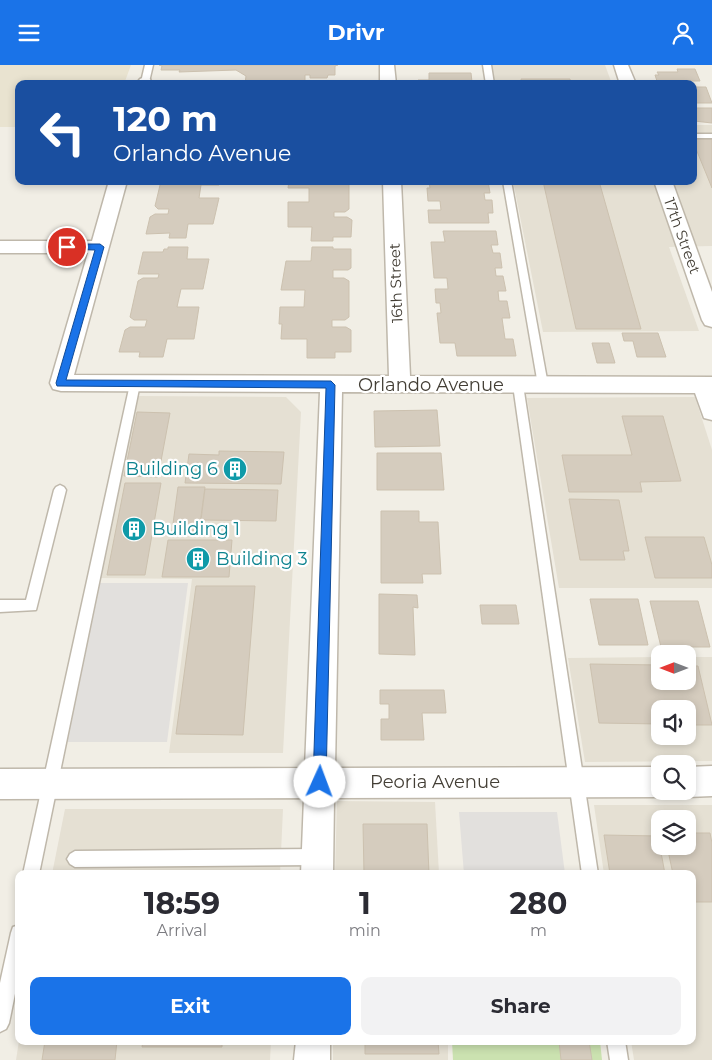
<!DOCTYPE html>
<style>
:root{--surface:#fff;--page:#f2f2f3;--text:#2b2b33;--muted:#7c7c81;--accent:#1a73e8}
body{margin:0;font-family:Montserrat,sans-serif;background:var(--page);color:var(--text);height:100vh;display:flex;flex-direction:column;font-size:19px;white-space:nowrap}
*{box-sizing:border-box;margin:0}
p{font-size:16px;color:var(--muted)}
.icon{flex:none;width:28px;height:28px;fill:none;stroke:currentColor;stroke-width:2;stroke-linecap:round;stroke-linejoin:round}
.map{position:relative;flex:1;overflow:hidden}
.drawer{position:absolute;left:15px;top:805px;width:681px;height:175px;display:flex;flex-direction:column;background:var(--surface);border-radius:10px;box-shadow:0 2px 8px #0003}
.drawer>*{flex:none}
.guide{position:absolute;left:15px;top:15px;width:682px;height:105px;border-radius:10px;box-shadow:0 2px 8px #0003;background:#1a4fa0;color:#fff;overflow:hidden}
.needle{width:32px;rotate:270deg}
.tools{position:absolute;left:651px;top:580px;display:grid;gap:10px}
.tools a{display:grid;place-items:center;width:45px;height:45px;border-radius:10px;background:var(--surface);box-shadow:0 2px 8px #0003;font-size:25px}
.pin{position:absolute;display:grid;place-items:center;width:42px;height:42px;color:#fff;margin:-21px;border:2px solid #fff;border-radius:50%;box-shadow:0 1px 5px #0007}
.me{position:absolute;width:55px;margin:-28px;rotate:2deg;stroke-linejoin:round;filter:drop-shadow(0 0 4px #0008)}
.turn{display:flex;align-items:center;gap:18px;height:105px;padding:0 15px;font-size:22px}
.turn .icon{width:65px;height:65px;stroke-width:2.5}
.turn b{display:block;font-size:35px;line-height:42px}
.eta{display:flex;justify-content:space-evenly;align-items:center;height:85px;text-align:center}
.eta b{font-size:30px;font-weight:700;line-height:35px}
.action{display:flex;gap:10px;margin-top:auto;padding:10px 15px}
.action a{flex:1;height:58px;border-radius:10px;background:var(--accent);color:#fff;font-size:20px;font-weight:700;line-height:58px;text-align:center}
.action a+a{background:var(--page);color:var(--text)}
header{display:flex;justify-content:space-between;align-items:center;height:65px;padding:0 15px;background:var(--accent);color:#fff;font-size:22px;font-weight:700}
.map>svg:first-child{display:block}
.residential{fill:#e5e0d3;fill-rule:evenodd}
.education{fill:#e9e3d0}
.green{fill:#cbe2b0}
.parking{fill:#e2e0dd}
.building{fill:#d5ccbe;stroke:#ccc1af}
.lines{fill:none;stroke-linecap:round;stroke-linejoin:round}
.service-casing{stroke:#bfb8ab;stroke-width:3}
.minor-casing{stroke:#bfb8ab;stroke-width:3}
.service{fill:#fff;fill-rule:evenodd}
.minor{fill:#fff;fill-rule:evenodd}
.route{fill:#1a73e8;stroke:#114b97}
.labels{text-anchor:middle;stroke-width:4.5;stroke-linejoin:round;paint-order:stroke}
.far-street-label{font-size:15px;fill:#433e35;stroke:#fff}
.street-label{font-size:18px;fill:#433e35;stroke:#fff}
.culture-label{font-size:18px;fill:#0d838f;stroke:#fff;text-anchor:start}
</style>
<header><svg class="icon" aria-label="menu" viewBox="0 0 24 24"><path d="M4 6h16M4 12h16M4 18h16"/></svg>Drivr<svg class="icon" aria-label="person" viewBox="0 0 24 24"><circle cx="12" cy="8" r="4"/><path d="M4 21q1-7 8-7t8 7"/></svg></header>
<div class="map">
<svg width="712" height="995" viewBox="0 0 712 995">
<rect width="100%" height="100%" fill="#f1eee5"/>
<g class="residential">
<path d="M489 0H605L612 19H493Z"/>
<path d="M694 60H712V181L669 182 699 266 543 267 513 116H694Z"/>
<path d="M138 331 286 332 301 347 283 688H169L192 514 100 513Z"/>
<path d="M695 332 712 385V523H559L527 333Z"/>
<path d="M660 592V616H688V592H712V696L585 697 568 593ZM660 644H688V671H660Z"/>
<path d="M337 736 435 737 439 809H335Z"/>
<path d="M594 740H712V995H634L631 976H692V809H604ZM660 754H688V781H660Z"/>
<path d="M65 744H283L280 809H52Z"/>
<path d="M19 976H271L270 995H16Z"/>
<rect x="333" y="976" width="115" height="19"/>
</g>
<path class="education" d="M0 0H131L124 19H19V62H0Z"/>
<path class="green" d="M452 976H600L602 995H453Z"/>
<g class="parking">
<path d="M100 518H188L167 677H67Z"/>
<path d="M459 747H557L565 809H464Z"/>
</g>
<g class="building">
<path d="M159 0H338L335 1V10H328L327 13H310V10H305V18L302 19H245L246 11 236 5 179 7 180 5H161L162 1Z"/>
<path d="M677 4H695L700 16H657L655 10H659L657 7H678Z"/>
<path d="M429 8H471L472 17H467V19H418V15H429Z"/>
<path d="M521 14H570L571 19H522Z"/>
<path d="M694 22H706L712 38H694Z"/>
<path d="M694 43H712V58L694 56Z"/>
<path d="M694 74H712V123L694 79Z"/>
<path d="M161 116H220L219 120H201L199 133H219L213 159H188L186 173H169L170 168 146 169 150 152 155 149H168L169 144H158L155 141Z"/>
<path d="M289 116H349V144L345 147H334V152H347L352 155 351 172H333V176H311L312 162H288V137H309V123H288Z"/>
<path d="M426 116H488L490 128H484L485 135H492L493 148H488L489 158H429L428 145H441L440 136H428L427 123H430L429 117Z"/>
<path d="M543 116H599L641 264H576Z"/>
<path d="M443 166H496L498 180H491L493 188H500L502 203H495L496 211H503L506 226H498L499 236H507L510 253H502L505 274H513L516 291H457L455 278H440L437 248H441L440 238H436L435 224H448L447 213H434L431 177H445Z"/>
<path d="M168 182H188L187 194H209L203 224H181L177 242H199L194 274H167L163 292H139L140 287H119L125 265 130 262H145L147 255H134L130 252 138 216 143 213H158L159 209H138L143 187H163L164 184H168Z"/>
<path d="M312 182H333V184H351V203L348 205H333V213H344L349 216V252L345 255H332V262H346L351 265V287H335V293H307V274H281L282 259H279L280 242H304L305 225H281L286 196H311Z"/>
<path d="M622 268H658L666 292H637L633 276H624Z"/>
<path d="M592 278H609L615 298H597Z"/>
<path d="M437 345 440 381 375 382 374 346Z"/>
<path d="M137 347 170 348 158 412 124 411Z"/>
<path d="M622 351H663L681 416 640 417 642 427H569L562 390H632Z"/>
<path d="M219 386 284 387 281 419 185 418 189 389 219 390Z"/>
<path d="M377 388H441L444 425H377Z"/>
<path d="M125 418H161L145 510H107Z"/>
<path d="M178 422H205L199 466H172Z"/>
<path d="M205 424 278 425 276 456 201 455Z"/>
<path d="M569 434 619 435 629 486H623L625 495H580Z"/>
<path d="M381 446H419V457H438L441 509H422L423 518H381Z"/>
<path d="M645 472H704L712 500V513H655Z"/>
<path d="M168 475H232L229 512H162Z"/>
<path d="M196 521H255L243 670 176 669Z"/>
<path d="M379 529 417 530 418 543 413 542 415 590 379 589Z"/>
<path d="M590 534H638L648 580H599Z"/>
<path d="M650 536H698L710 582H661Z"/>
<path d="M480 540H516L519 559H482Z"/>
<path d="M590 599 660 600V616H688V601H698L712 660H688V644H660V659L599 658Z"/>
<path d="M380 625H444L446 648H422L424 675H381V654H389V639H380Z"/>
<path d="M363 759H427L429 809H364Z"/>
<path d="M688 768H710L712 778V837H692V809H673L667 781H688Z"/>
<path d="M604 770 658 771 665 809H610Z"/>
<path d="M45 976H117L115 995H42Z"/>
<path d="M143 976H222V982H142Z"/>
<path d="M365 976H438L439 989H365Z"/>
<path d="M559 976H589L592 995H561Z"/>
</g>
<g class="lines">
<g class="service-casing">
<g id="service">
<path d="M145 0H153L149 17 143 19 141 17Z"/>
<path d="M483 0H491L494 19H486Z"/>
<rect x="694" y="69" width="18" height="4"/>
<path d="M503 116H511L548 320 543 324 538 320Z"/>
<path d="M135 315 140 319 39 809H23L130 319Z"/>
<path d="M518 316 523 320 598 809H582L513 320Z"/>
<path d="M60 420 64 422 66 425 36 545 0 547V535H26L54 425 56 422Z"/>
<path d="M318 784 323 787 326 792 323 797 318 800 75 802 70 799 67 794 70 789 75 786Z"/>
<path d="M19 860V909L9 958 6 964 0 967V918L11 868 13 862Z"/>
<path d="M607 976H625L628 995H610Z"/>
</g>
</g>
<g class="minor-casing">
<g id="minor">
<path d="M380 0H394L396 19H380Z"/>
<path d="M614 0H628L636 19H620Z"/>
<path d="M145 12 150 14 152 19H136L140 14Z"/>
<path d="M109 116H127L74 310 389 311 383 116H401L410 311 712 312V355L704 353 695 328 342 327 335 703 660 702V726L670 727 660 732 334 733 333 809H301L304 733 0 734V704L305 703 320 327 61 326 53 324 50 318 88 188H0V176H92Z"/>
<path d="M654 116H672L712 227V262L705 260 702 255Z"/>
<path d="M712 701V731L688 732 678 727 688 726V702Z"/>
<path d="M296 976H330V995H294Z"/>
</g>
</g>
<use href="#service" class="service"/>
<use href="#minor" class="minor"/>
</g>
<path class="route" d="M67 179H100L104 182 66 315 331 316 335 320 326 717 324 721 320 723 315 721 313 717 326 323 57 321 56 318 95 185 64 184V180Z"/>
<defs>
<g id="building-disc" transform="scale(1.25)"><circle r="9.5" fill="#0f9aa8" stroke="#fff"/><path d="M-4-6H4V6H1V3H-1V6H-4ZM-2.5-4.3h1.7v1.8h-1.7ZM.8-4.3h1.7v1.8H.8ZM-2.5-1h1.7V.8h-1.7ZM.8-1h1.7V.8H.8Z" fill="#fff"/></g>
</defs>
<g fill-rule="evenodd">
<use href="#building-disc" x="235" y="404"/>
<use href="#building-disc" x="134" y="464"/>
<use href="#building-disc" x="198" y="494"/>
</g>
<g class="labels">
<g class="far-street-label">
<text transform="translate(682 171) rotate(70)" y="5">17th Street</text>
<text transform="translate(396 218) rotate(-92)" y="5">16th Street</text>
</g>
<g class="street-label">
<text x="431" y="326">Orlando Avenue</text>
<text x="435" y="723">Peoria Avenue</text>
</g>
<g class="culture-label">
<text x="218" y="410" text-anchor="end">Building 6</text>
<text x="152" y="470">Building 1</text>
<text x="216" y="500">Building 3</text>
</g>
</g>
</svg>
<div class="tools">
<a><svg class="needle" viewBox="-14 -14 28 28"><path d="M0-13l5 13h-10z" fill="#e53935"/><path d="M0 13l5-13h-10z" fill="#7c7c81"/></svg></a>
<a><svg class="icon" aria-label="sound" viewBox="0 0 24 24"><path d="M4 9h4l5-4v14l-5-4H4zM17 9q2 3 0 6"/></svg></a>
<a><svg class="icon" aria-label="search" viewBox="0 0 24 24"><circle cx="10" cy="10" r="6"/><path d="M15 15l6 6"/></svg></a>
<a><svg class="icon" aria-label="layers" viewBox="0 0 24 24"><path d="M12 4l9 5-9 5-9-5zM3 14l9 5 9-5"/></svg></a>
</div>
<div class="pin" style="left:67px;top:182px;background:#d93025"><svg class="icon" aria-label="arrive" viewBox="0 0 24 24"><path d="M6 21V4h12l-3 4 3 4H6"/></svg></div>
<svg class="me" style="left:320px;top:717px" viewBox="-20 -20 40 40"><circle r="19" fill="#fff"/><path d="M0-13L10 11 0 6-10 11z" fill="#1a73e8"/></svg>
<div class="guide">
<div class="turn"><svg class="icon" aria-label="left" viewBox="0 0 24 24"><path d="M17 20v-9H6M10 6l-5 5 5 5"/></svg><div><b>120 m</b>Orlando Avenue</div></div>
</div>
<section class="drawer">
<div class="eta">
<div><b>18:59</b><p>Arrival</p></div>
<div><b>1</b><p>min</p></div>
<div><b>280</b><p>m</p></div>
</div>
<div class="action"><a>Exit</a><a>Share</a></div>
</section>
</div>
